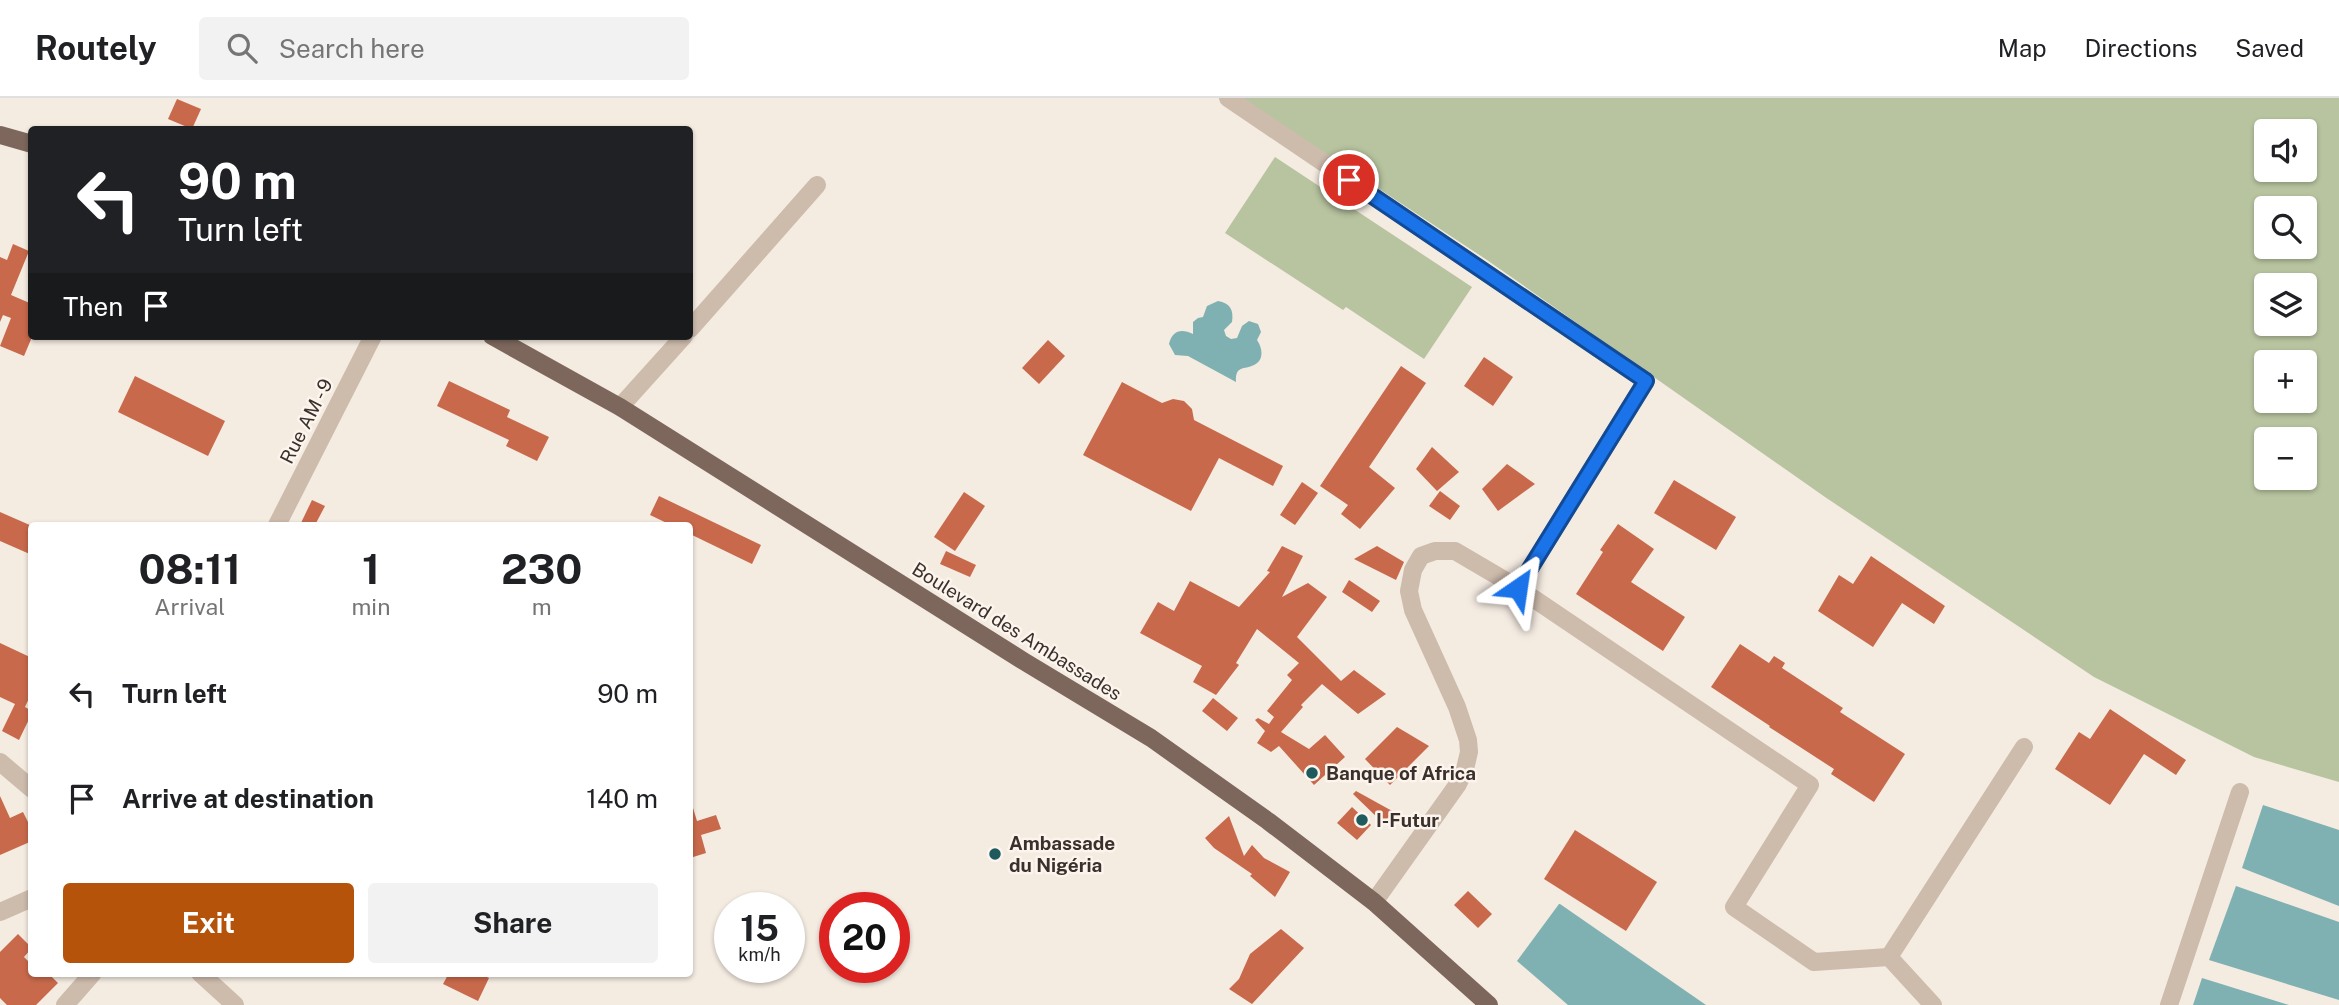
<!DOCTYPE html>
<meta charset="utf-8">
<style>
:root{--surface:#fff;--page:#f2f2f2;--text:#202124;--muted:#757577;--line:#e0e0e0;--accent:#b45309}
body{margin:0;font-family:"Public Sans",sans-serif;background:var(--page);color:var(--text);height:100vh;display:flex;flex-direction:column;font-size:26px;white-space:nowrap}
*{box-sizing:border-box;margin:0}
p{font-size:23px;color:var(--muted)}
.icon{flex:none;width:38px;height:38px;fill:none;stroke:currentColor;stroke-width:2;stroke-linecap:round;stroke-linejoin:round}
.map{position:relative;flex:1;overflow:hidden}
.drawer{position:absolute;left:28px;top:424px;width:665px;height:455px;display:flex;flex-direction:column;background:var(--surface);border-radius:7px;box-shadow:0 2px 5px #0004}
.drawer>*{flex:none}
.guide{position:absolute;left:28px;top:28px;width:665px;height:214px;border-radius:7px;box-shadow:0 2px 5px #0004;background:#202124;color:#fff;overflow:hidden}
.tools{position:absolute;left:2254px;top:21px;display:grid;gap:14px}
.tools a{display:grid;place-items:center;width:63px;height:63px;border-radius:7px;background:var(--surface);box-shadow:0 2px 5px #0004;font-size:35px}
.speed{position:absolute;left:714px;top:794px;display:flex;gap:14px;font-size:35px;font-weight:700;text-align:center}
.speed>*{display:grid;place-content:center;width:91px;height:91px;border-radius:50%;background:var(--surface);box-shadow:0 2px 5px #0004;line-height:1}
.speed small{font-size:18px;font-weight:400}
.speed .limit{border:10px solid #d22;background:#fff;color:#111}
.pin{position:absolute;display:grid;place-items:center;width:60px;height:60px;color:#fff;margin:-30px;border:4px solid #fff;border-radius:50%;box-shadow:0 2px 7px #0007}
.me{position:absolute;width:77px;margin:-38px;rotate:32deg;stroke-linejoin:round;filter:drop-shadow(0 0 5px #0008)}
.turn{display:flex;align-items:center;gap:24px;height:147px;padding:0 35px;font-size:32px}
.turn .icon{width:91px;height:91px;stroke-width:2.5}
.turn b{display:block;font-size:49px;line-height:60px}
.then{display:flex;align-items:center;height:66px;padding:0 35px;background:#0003;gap:14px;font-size:26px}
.eta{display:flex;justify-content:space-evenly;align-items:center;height:119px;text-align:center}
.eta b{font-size:42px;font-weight:700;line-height:49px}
.action{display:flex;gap:14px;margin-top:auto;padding:14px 35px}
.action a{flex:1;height:80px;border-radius:7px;background:var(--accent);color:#fff;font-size:28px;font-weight:700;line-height:80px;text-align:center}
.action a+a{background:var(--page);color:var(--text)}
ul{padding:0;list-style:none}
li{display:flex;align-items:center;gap:21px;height:105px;padding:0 35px}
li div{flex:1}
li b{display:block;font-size:26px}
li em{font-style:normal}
header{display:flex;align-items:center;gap:42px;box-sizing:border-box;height:98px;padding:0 35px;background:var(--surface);border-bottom:2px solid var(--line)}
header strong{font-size:33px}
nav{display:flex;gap:38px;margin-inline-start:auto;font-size:24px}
.search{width:490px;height:63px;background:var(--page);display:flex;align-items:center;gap:18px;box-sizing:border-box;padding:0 24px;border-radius:7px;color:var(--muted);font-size:26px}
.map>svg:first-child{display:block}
.green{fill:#b8c4a0;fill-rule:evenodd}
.water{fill:#7fb0b2}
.building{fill:#c8694b}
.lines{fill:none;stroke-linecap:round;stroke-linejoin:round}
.minor{stroke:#cdbbac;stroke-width:18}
.major{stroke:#7d675c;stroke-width:18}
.route-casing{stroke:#114b97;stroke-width:18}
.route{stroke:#1a73e8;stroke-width:12}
.poi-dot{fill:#1f5a5e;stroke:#fbf5ee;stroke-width:2.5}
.labels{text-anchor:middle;stroke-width:5;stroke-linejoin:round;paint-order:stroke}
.street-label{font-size:19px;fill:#3b302b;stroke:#fbf5ee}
.poi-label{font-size:19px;font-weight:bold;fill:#3b302b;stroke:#fbf5ee;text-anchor:start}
</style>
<header>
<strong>Routely</strong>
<div class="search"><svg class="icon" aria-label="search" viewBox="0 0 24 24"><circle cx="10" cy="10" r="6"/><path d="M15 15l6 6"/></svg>Search here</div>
<nav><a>Map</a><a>Directions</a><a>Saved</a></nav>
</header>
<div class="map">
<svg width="2339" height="907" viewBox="0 0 2339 907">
<rect width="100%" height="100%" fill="#f4ebe1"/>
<g class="green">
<path d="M1241 0H2339V684L2254 659 2094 579 1825 399 1487 162ZM2266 33H2305V72H2266ZM2266 110H2305V149H2266ZM2266 187H2305V226H2266ZM2266 264H2305V303H2266ZM2266 341H2305V380H2266Z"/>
<path d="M1275 59 1472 189 1424 261 1346 209 1343 212 1225 135Z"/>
</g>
<g class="water">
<path d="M1218 203C1230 205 1234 212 1232 224L1224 232 1226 238 1231 241 1237 240 1242 228 1249 223 1258 226 1261 234 1257 242C1262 249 1265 262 1254 267 1244 272 1235 267 1236 284L1188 258 1175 257 1169 246C1172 233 1181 230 1193 236V224L1198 220 1203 219 1207 208Z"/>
<path d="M2263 707 2339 732V808L2242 770Z"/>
<path d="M2236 788 2339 824V902L2209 862Z"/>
<path d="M1559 806H1560L1706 907H1568L1517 863Z"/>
<path d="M2202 880 2289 907H2193Z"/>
</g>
<g class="building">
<path d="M177 1 201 11 192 31 168 21Z"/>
<path d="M13 146 29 153 11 197 32 206V239L24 258 0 248 11 220 3 217 0 224V159L7 162Z"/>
<path d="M1048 242 1065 258 1039 286 1022 270Z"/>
<path d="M1484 259 1513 279 1493 308 1464 288Z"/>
<path d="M1401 268 1426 285 1369 369 1395 390 1360 431 1341 416 1348 407 1320 388Z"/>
<path d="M135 278 225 323 208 358 118 314Z"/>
<path d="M449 283 510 312 507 319 549 339 537 363 506 348 509 342 437 308Z"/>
<path d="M1122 284 1162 305 1173 301 1184 303 1192 311 1194 322 1283 368 1273 388 1219 360 1191 413 1083 357Z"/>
<path d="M1432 349 1459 374 1437 393 1416 371Z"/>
<path d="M1507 366 1535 386 1498 413 1482 391Z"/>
<path d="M1674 382 1736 419 1716 452 1654 415Z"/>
<path d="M1302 384 1318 395 1295 427 1280 417Z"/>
<path d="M1440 393 1460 408 1450 422 1429 408Z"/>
<path d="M964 394 985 408 955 453 934 439Z"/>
<path d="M659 398 761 447 752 466 690 436V427H671L650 417Z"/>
<path d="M312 402 325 408 315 427H300Z"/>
<path d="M0 414 32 428V457L0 443Z"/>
<path d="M1618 426 1654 451 1631 484 1685 519 1663 553 1576 496 1603 454 1600 452Z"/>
<path d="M1282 448 1303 458 1282 499 1308 485 1327 499 1297 539 1341 583 1354 572 1386 596 1358 616 1322 586 1301 607 1303 609 1281 634 1309 651 1325 637 1345 659 1314 687 1279 648 1271 654 1257 645 1265 633 1255 622 1258 620 1269 626 1274 619 1267 613 1292 582 1287 577 1299 565 1257 531 1236 565 1239 567 1216 597 1193 584 1202 568 1140 535 1158 504 1174 513 1190 483 1239 509 1270 474 1267 473Z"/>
<path d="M1377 448 1404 464 1396 482 1354 461Z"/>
<path d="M946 453 976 467 970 479 940 466Z"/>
<path d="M1871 458 1945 508 1934 526 1902 505 1873 549 1818 513 1839 477 1853 486Z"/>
<path d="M1349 482 1380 503 1372 514 1342 494Z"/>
<path d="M0 545 32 560V594L25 609 32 613V615L19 642 2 633 15 606 0 599Z"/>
<path d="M1740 546 1769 565 1774 558 1785 565 1782 570 1843 610 1840 614 1905 656 1874 704 1831 676 1834 671 1769 629 1770 628 1711 589Z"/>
<path d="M1213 600 1238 620 1227 633 1202 613Z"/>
<path d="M2110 611 2186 662 2176 677 2144 656 2110 707 2055 671 2079 634 2090 641Z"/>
<path d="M1397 629 1429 648 1390 687 1365 661Z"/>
<path d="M1356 693 1394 714 1383 725 1353 696Z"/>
<path d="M0 698 10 720 23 714 32 732V743L0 757Z"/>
<path d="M1352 709 1371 727 1357 742 1337 725Z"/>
<path d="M693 710 697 723 716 717 721 731 701 737 706 755 690 760V711Z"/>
<path d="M1229 718 1244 758 1252 747 1264 760 1290 774 1275 799 1250 778 1252 776 1214 750 1205 740Z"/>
<path d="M1575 732 1657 784 1626 833 1544 781Z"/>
<path d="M1468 793 1492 816 1478 830 1454 807Z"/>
<path d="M1281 831 1304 850 1252 906 1229 891 1239 881 1250 856Z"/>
<path d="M18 836 32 850 24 859 32 867V875H48L58 885 36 907H7L0 900V854Z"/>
<path d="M449 875H478L489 880 478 903 443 886Z"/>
</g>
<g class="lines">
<g class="minor">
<path d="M1228 0 1646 283 1518 490"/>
<path d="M690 231 817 87"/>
<path d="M620 309 684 238"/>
<path d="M277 427 373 238"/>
<path d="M0 664 32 691"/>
<path d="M1374 804 1458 686 1465 671 1469 654 1468 642 1457 609 1413 512 1409 493 1413 472 1421 458 1435 453H1455L1518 490 1810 687 1734 809 1814 864 1889 859"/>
<path d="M0 814 32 800"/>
<path d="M1889 859 2024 649"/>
<path d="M1889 859 1933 907"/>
<path d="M200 875 235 907"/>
<path d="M65 907 93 875"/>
<path d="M2169 907 2240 694"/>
</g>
<g class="major">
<path d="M0 37 32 46"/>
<path d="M492 238 620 309 1025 564 1151 640 1268 723 1374 804 1489 907"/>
</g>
</g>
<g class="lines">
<g class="route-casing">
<path id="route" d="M1349 82 1646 283 1518 490"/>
</g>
<use href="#route" class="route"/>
</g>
<g class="poi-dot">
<circle cx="1312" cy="675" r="7"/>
<circle cx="1362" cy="722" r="7"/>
<circle cx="995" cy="756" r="7"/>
</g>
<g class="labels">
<g class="street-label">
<text transform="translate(306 323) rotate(-63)" y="7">Rue AM - 9</text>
<text transform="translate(1017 533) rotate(32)" y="7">Boulevard des Ambassades</text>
</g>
<g class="poi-label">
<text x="1326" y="682">Banque of Africa</text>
<text x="1376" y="729">I-Futur</text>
<text x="1009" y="752">Ambassade<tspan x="1009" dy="22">du Nigéria</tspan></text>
</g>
</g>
</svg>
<div class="tools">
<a><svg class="icon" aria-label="sound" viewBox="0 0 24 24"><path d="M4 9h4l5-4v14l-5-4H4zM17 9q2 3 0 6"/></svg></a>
<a><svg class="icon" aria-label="search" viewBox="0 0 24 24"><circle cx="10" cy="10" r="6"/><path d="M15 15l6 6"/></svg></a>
<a><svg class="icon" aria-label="layers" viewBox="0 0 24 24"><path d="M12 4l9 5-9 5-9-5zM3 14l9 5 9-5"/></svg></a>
<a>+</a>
<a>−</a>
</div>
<div class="speed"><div>15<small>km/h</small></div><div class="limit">20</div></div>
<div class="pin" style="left:1349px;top:82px;background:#d93025"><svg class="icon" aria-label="arrive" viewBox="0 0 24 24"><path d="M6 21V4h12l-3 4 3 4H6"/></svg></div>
<svg class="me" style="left:1518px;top:490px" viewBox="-20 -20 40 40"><path d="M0-17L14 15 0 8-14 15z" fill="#1a73e8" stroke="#fff" stroke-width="4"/></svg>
<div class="guide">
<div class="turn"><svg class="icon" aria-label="left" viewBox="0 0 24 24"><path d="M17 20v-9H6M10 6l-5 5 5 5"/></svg><div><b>90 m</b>Turn left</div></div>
<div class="then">Then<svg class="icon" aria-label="arrive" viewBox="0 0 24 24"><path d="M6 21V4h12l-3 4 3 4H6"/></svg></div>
</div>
<section class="drawer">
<div class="eta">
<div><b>08:11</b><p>Arrival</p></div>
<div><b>1</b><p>min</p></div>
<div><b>230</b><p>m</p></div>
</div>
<ul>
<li><svg class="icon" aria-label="left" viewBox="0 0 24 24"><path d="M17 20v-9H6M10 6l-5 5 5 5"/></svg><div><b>Turn left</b></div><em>90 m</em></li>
<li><svg class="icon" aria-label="arrive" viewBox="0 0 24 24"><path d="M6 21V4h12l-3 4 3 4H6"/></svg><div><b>Arrive at destination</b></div><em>140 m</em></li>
</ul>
<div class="action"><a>Exit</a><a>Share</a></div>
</section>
</div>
